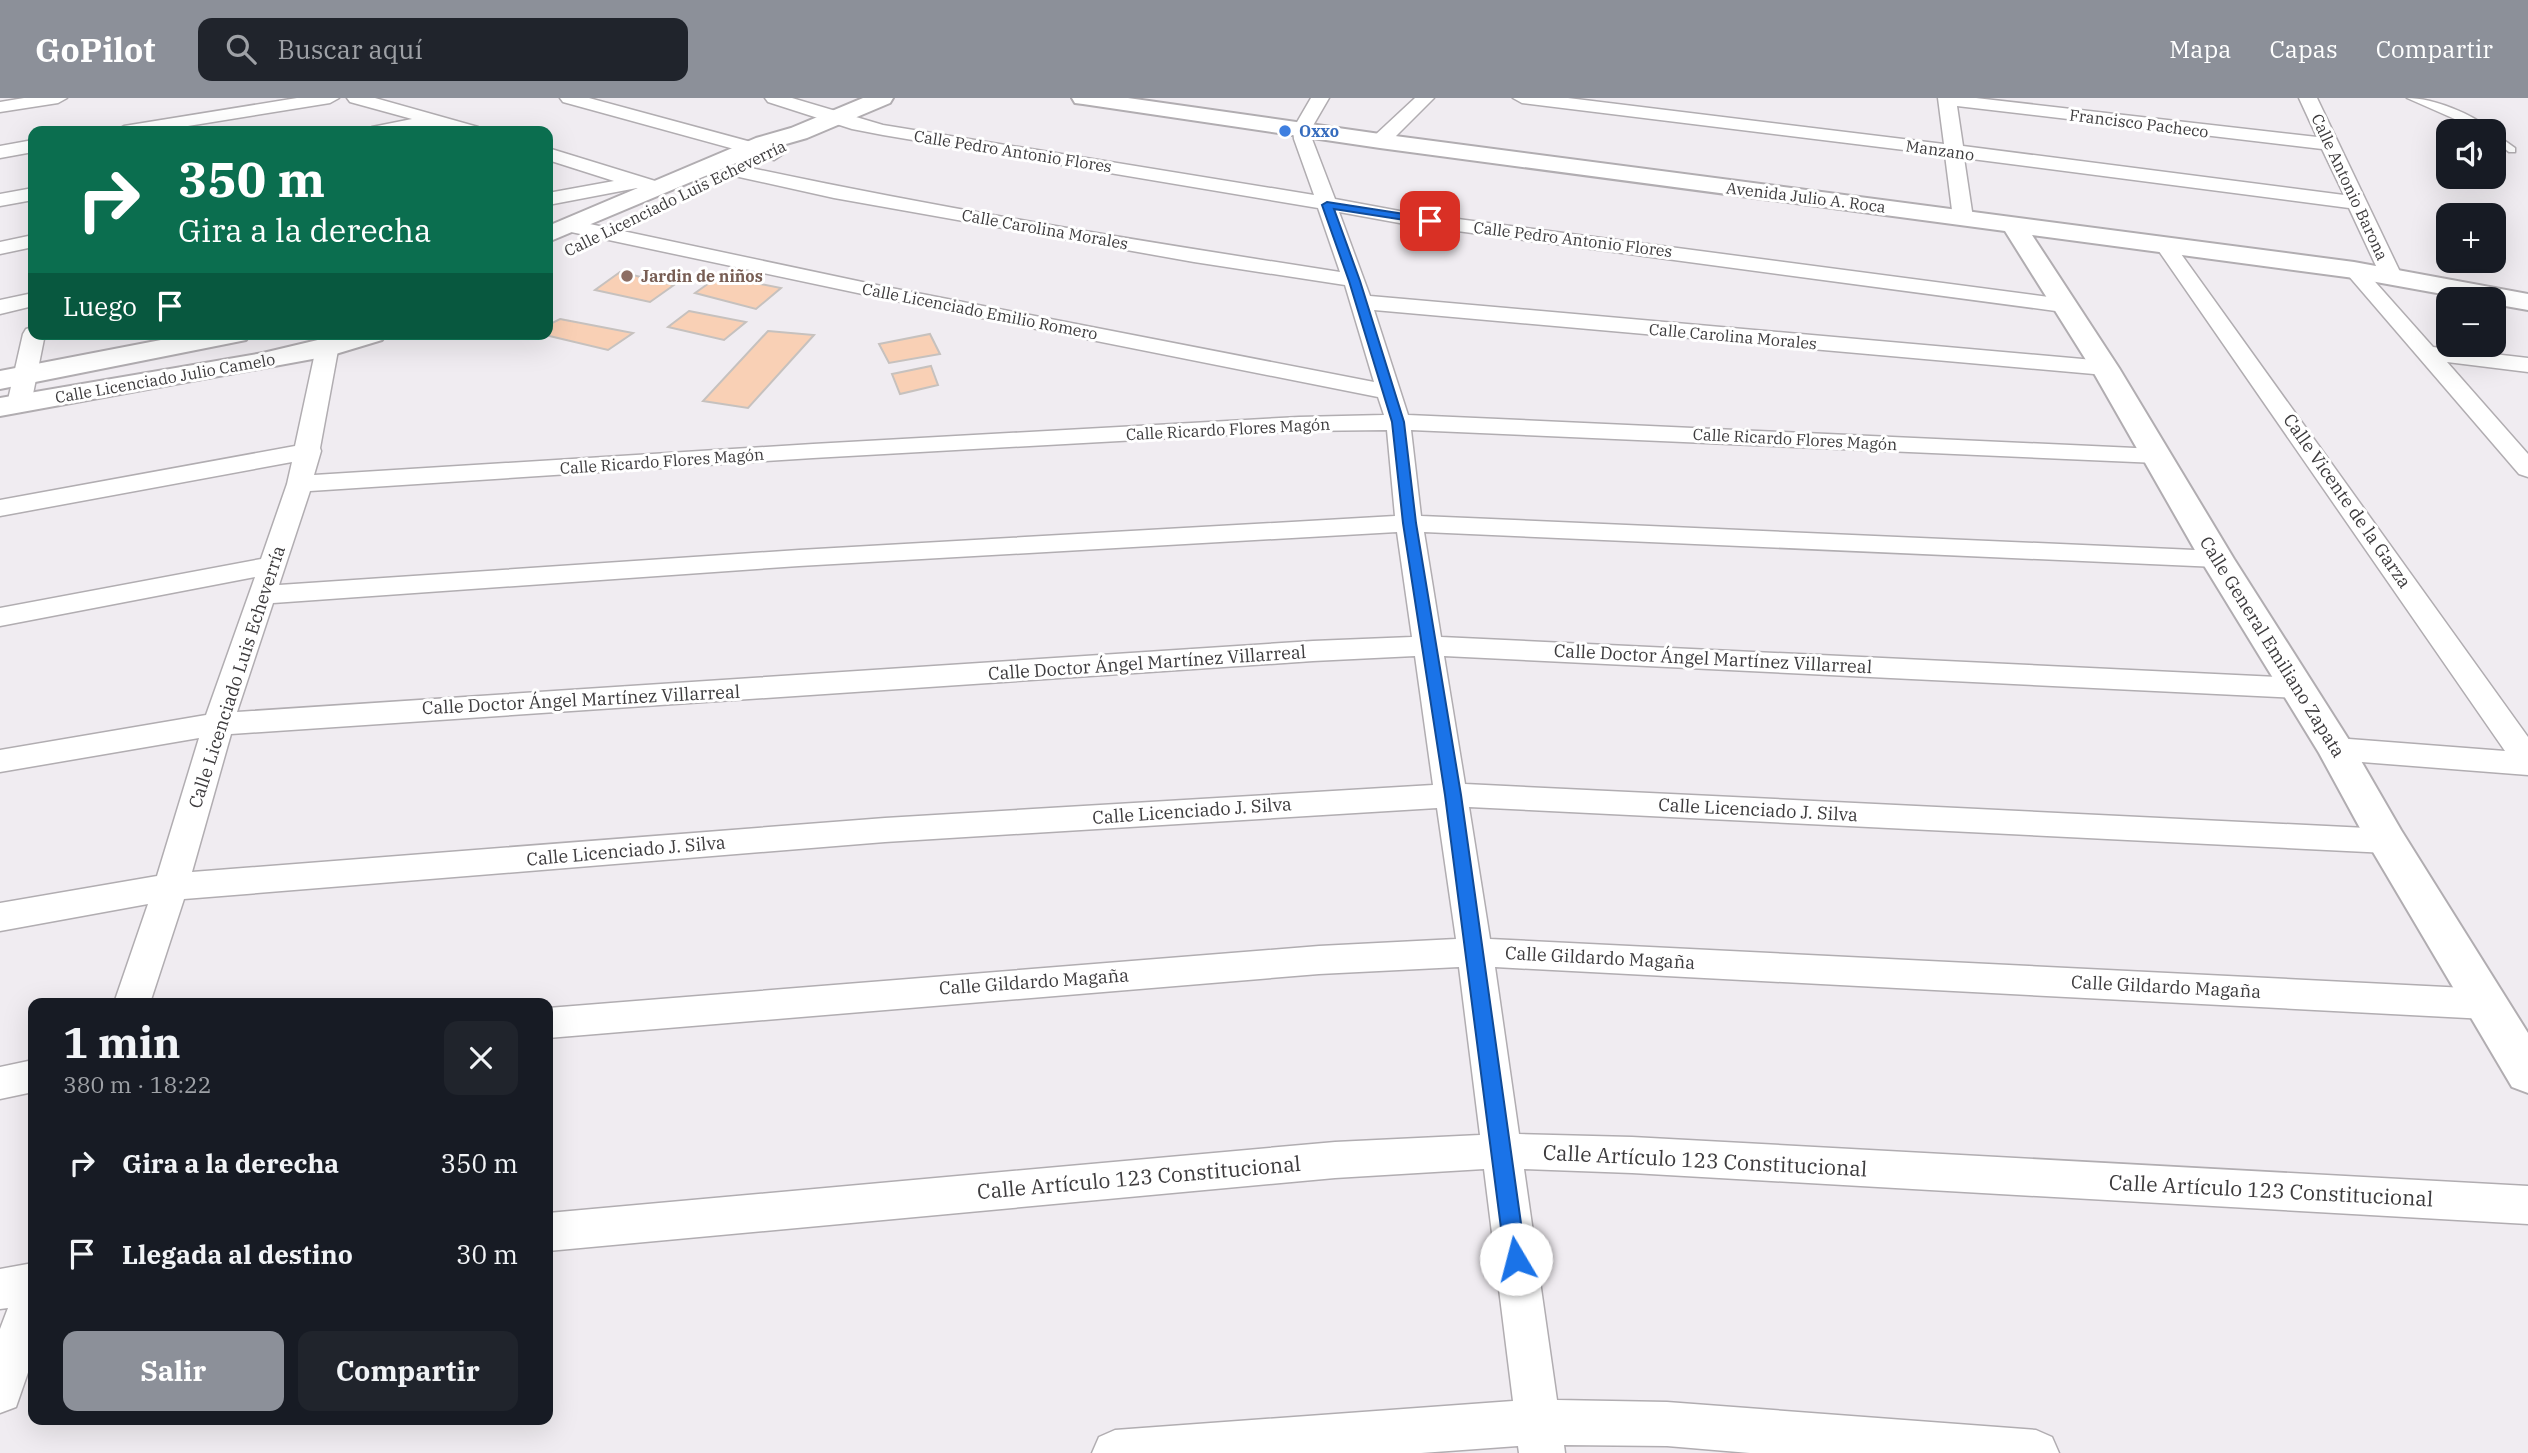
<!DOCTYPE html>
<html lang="es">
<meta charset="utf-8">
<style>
:root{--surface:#171b24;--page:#20242c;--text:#f1f3f6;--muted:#9ea1a6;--accent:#8c9099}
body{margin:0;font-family:"IBM Plex Serif",serif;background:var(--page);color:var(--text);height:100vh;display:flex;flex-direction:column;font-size:26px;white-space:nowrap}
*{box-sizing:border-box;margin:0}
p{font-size:23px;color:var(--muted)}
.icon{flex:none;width:38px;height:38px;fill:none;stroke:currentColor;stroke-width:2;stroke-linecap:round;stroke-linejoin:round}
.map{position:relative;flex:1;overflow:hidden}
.panel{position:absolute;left:28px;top:900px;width:525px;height:427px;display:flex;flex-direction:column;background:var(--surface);border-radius:14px;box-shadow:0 7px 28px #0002}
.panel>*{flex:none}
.top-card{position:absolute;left:28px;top:28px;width:525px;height:214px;border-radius:14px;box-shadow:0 7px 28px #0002;background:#0b6e4f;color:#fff;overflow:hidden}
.fabs{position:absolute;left:2436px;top:21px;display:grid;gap:14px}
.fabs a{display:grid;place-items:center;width:70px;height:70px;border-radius:14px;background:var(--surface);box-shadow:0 7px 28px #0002;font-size:35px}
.pin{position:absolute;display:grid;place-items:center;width:60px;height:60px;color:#fff;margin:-30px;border-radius:14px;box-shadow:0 4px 10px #0006}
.me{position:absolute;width:77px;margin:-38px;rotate:352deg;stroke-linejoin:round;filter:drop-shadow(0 0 5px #0008)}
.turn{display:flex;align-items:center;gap:24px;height:147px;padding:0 35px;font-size:32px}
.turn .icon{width:91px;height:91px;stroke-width:2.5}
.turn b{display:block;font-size:49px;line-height:60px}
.then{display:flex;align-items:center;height:66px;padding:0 35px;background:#0003;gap:14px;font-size:26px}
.round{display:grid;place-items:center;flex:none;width:74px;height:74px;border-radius:14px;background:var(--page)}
.head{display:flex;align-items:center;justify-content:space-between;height:119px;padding:0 35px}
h1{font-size:42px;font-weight:700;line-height:52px}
.action{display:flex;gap:14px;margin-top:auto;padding:14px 35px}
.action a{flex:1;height:80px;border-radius:14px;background:var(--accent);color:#fff;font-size:28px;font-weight:700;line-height:80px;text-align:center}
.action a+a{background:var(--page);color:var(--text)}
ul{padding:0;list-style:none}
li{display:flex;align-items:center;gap:21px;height:91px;padding:0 35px}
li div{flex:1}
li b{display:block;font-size:26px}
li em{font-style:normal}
header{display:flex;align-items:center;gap:42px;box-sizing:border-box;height:98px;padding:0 35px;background:var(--accent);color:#fff}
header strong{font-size:33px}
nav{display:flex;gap:38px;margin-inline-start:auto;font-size:24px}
.search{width:490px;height:63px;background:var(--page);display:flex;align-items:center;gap:18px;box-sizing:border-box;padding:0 24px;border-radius:14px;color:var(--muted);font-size:26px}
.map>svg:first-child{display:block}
.building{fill:#f9d0b5;stroke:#c6c1be;stroke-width:2}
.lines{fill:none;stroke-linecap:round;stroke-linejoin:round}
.lane-casing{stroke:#b1adb1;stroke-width:3}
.street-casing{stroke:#b1adb1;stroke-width:3}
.secondary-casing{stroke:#b1adb1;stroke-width:4}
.lane{fill:#fff;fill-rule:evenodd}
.street{fill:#fff;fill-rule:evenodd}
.secondary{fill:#fff;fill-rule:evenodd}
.route{fill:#1a73e8;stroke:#114b97;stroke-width:2}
.shop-dot{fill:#3f7fe0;stroke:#fff;stroke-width:2.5}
.education-dot{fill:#8d6e63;stroke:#fff;stroke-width:2.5}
.labels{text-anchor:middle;stroke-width:6;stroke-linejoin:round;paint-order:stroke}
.far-street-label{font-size:16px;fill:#3d3b3d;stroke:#fff}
.far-shop-label{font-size:16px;font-weight:bold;fill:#366cbe;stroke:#fff;text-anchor:start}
.far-education-label{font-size:16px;font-weight:bold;fill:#785e54;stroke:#fff;text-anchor:start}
.street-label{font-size:18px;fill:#3d3b3d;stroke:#fff}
.near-street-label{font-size:21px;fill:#3d3b3d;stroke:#fff}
</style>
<header>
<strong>GoPilot</strong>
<div class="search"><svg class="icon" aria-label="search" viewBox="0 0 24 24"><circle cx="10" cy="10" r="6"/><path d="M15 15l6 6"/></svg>Buscar aquí</div>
<nav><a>Mapa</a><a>Capas</a><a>Compartir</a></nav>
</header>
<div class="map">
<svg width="2528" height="1355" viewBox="0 0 2528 1355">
<rect width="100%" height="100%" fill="#f0ecf1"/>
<g class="building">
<path d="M620 174 674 187 650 204 595 192Z"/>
<path d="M719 178 781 190 756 211 695 195Z"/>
<path d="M689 213 746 224 724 242 668 229Z"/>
<path d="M560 221 633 235 608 252 541 236H548V227Z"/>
<path d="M768 233 814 237 748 310 703 303Z"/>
<path d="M930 236 940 256 889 265 879 246Z"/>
<path d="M931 268 938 287 900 296 892 276Z"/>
</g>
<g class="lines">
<g class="lane-casing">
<g id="lane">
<path d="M2407 0C2434 0 2472 16 2493 33H2482Z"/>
<path d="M2494 35 2515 50V54H2509L2494 42Z"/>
</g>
</g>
<g class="street-casing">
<g id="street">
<path d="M24 0H67L58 5 0 14V4Z"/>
<path d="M297 0H339L330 5 157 33H115L124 28Z"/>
<path d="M347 0H375L478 29 481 33H453L434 28 407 33H369L372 29 412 21 350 4Z"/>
<path d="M560 0H589L781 52 783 56 774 62 563 4Z"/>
<path d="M765 0H792L883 27 1314 97 1294 41 1293 31 1311 0H1329L1311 31 1312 41 1335 101 1405 114 2071 202 2074 207 2071 212 2063 214 1405 126 1339 114 1370 198 2105 263 2113 265 2117 270 2113 275 2105 277 1374 212 1408 317 2157 351 2166 353 2169 358 2166 363 2157 365 1411 332 1421 418 2217 453 2227 455 2231 461 2227 467 2217 469 1424 434 1441 539 2298 580 2309 583 2313 590 2309 597 2298 600 1444 558 1465 686 2387 731 2399 734 2403 743 2399 752 2387 755 1469 709 1490 841 2486 891 2499 895 2504 906 2499 917 2486 921 1495 869 1519 1036 1632 1039 2528 1088V1126L1632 1075 1524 1071 1557 1302 1667 1304 2036 1332 2052 1339 2059 1355H1750L1667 1348 1564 1347 1565 1355H1519L1518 1348 1421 1355H1092L1099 1339 1115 1332 1513 1303 1484 1071 1335 1080 548 1153V1115L1335 1044 1480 1037 1459 869 1319 876 548 940V910L1319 848 1456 841 1437 710 885 744 184 801 150 905H114L148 806 0 833V805L157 778 199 640 0 674V652L206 617 255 479 0 528V510L261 461 287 386 292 364 0 418V402L295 348 319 236H341L320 350 321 353 314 377 813 346 1299 319 1384 317 1378 299 886 201 571 134 564 132 561 128 564 124 571 122 886 189 1374 284 1345 187 1194 164 834 100 730 77 727 73 737 67C937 110 1139 143 1340 174L1318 110 883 37 852 31 768 4ZM1387 332 1395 418 799 452 279 487 310 393 813 360 1299 333ZM1397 434 1412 539 1313 543 237 614 273 505 799 468ZM1415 558 1433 687 885 720 192 774 231 636 1313 563Z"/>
<path d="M1415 0H1434L1387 47H1373L1371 43 1373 39Z"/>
<path d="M1513 0H1568L1944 46 1938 0H1976L2317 39 2299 0H2317L2402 178 2399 183H2383L2349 110 1964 60 1973 120 1970 124H1956L1953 120 1945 57 1522 5ZM1957 8 2322 51 2344 97 1963 48Z"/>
<path d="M33 42V54L0 60V48Z"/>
<path d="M548 50 665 86 668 90 658 96 637 90 548 107V95L614 83 548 62Z"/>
<path d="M33 90V102L0 108V96Z"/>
<path d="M33 137V149L0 156V144Z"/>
<path d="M2164 140 2171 142 2528 639V677L2336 662 2325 659 2321 651 2325 643 2336 640 2505 653 2154 146 2157 142Z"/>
<path d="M2354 166 2361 168 2433 249 2528 260V274L2447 264 2528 356V379L2519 376 2347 176 2343 172 2347 168Z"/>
<path d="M33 195V208L0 216V202Z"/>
<path d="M33 229V236H45L31 306 27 311H11L7 306 23 236 26 231Z"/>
<path d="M33 962V994L0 1001V969Z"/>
<path d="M33 1165V1260L16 1309 0 1315V1231L8 1210 0 1211V1171Z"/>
</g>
</g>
<g class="secondary-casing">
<g id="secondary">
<path d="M863 0H893L890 5 807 40 772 50 548 144V128L756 40 791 30Z"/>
<path d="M1072 0H1128L1380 36 2354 164 2528 196V212L2494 206V201H2470L2354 180 2032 137 2119 270 2234 461 2349 642 2401 732 2528 935V995L2512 989 2373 754 2319 655 2200 461 2091 270 2005 133 1380 50 1083 6 1075 5Z"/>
<path d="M192 236H250L246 242 236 244 0 291V273Z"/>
<path d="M343 236H386L382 242 329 258 0 318V300L263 255Z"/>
</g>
</g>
<use href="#lane" class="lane"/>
<use href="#street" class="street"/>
<use href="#secondary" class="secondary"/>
</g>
<path class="route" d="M1327 104 1430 120 1435 123 1430 126 1334 111 1360 183 1404 324 1416 425 1461 697 1526 1161 1523 1168 1516 1171 1508 1168 1505 1161 1445 697 1403 425 1392 324 1349 183 1322 107Z"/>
<circle class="shop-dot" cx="1285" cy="33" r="7"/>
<circle class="education-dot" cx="627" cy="178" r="7"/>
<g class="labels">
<g class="far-street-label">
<text transform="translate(2139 25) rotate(7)" y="6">Francisco Pacheco</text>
<text transform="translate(1940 52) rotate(8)" y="6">Manzano</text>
<text transform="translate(1013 53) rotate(9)" y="6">Calle Pedro Antonio Flores</text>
<text transform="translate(2350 89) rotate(65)" y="6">Calle Antonio Barona</text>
<text transform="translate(1806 99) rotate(7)" y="6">Avenida Julio A. Roca</text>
<text transform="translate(675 100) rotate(-26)" y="6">Calle Licenciado Luis Echeverría</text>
<text transform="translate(1045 131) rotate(10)" y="6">Calle Carolina Morales</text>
<text transform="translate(1573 141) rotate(7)" y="6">Calle Pedro Antonio Flores</text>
<text transform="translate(980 213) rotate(11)" y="6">Calle Licenciado Emilio Romero</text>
<text transform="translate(1733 238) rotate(5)" y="6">Calle Carolina Morales</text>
<text transform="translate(165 280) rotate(-10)" y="6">Calle Licenciado Julio Camelo</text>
<text transform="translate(1228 331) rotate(-3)" y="6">Calle Ricardo Flores Magón</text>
<text transform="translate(1795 341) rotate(3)" y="6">Calle Ricardo Flores Magón</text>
<text transform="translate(662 363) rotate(-4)" y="6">Calle Ricardo Flores Magón</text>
</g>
<g class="far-shop-label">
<text x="1299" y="39">Oxxo</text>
</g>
<g class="far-education-label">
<text x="641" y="184">Jardin de niños</text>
</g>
<g class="street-label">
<text transform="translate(2347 403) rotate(55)" y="6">Calle Vicente de la Garza</text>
<text transform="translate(2272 549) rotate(58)" y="6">Calle General Emiliano Zapata</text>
<text transform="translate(1713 561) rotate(3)" y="6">Calle Doctor Ángel Martínez Villarreal</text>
<text transform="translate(1147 565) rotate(-4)" y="6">Calle Doctor Ángel Martínez Villarreal</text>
<text transform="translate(237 579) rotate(-72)" y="6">Calle Licenciado Luis Echeverría</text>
<text transform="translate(581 602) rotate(-3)" y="6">Calle Doctor Ángel Martínez Villarreal</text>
<text transform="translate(1758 712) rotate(3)" y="6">Calle Licenciado J. Silva</text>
<text transform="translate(1192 713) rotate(-4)" y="6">Calle Licenciado J. Silva</text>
<text transform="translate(626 753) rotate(-5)" y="6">Calle Licenciado J. Silva</text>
<text transform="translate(1600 860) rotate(3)" y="6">Calle Gildardo Magaña</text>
<text transform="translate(1034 884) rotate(-4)" y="6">Calle Gildardo Magaña</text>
<text transform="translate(2166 889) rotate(3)" y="6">Calle Gildardo Magaña</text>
</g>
<g class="near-street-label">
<text transform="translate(1705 1063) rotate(3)" y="7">Calle Artículo 123 Constitucional</text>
<text transform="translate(1139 1080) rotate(-5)" y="7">Calle Artículo 123 Constitucional</text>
<text transform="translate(2271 1093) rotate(3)" y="7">Calle Artículo 123 Constitucional</text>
</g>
</g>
</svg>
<div class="fabs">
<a><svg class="icon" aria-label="sound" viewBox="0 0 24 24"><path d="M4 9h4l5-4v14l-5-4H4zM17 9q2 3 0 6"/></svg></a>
<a>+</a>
<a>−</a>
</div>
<div class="pin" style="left:1430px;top:123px;background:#d93025"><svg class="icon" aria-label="arrive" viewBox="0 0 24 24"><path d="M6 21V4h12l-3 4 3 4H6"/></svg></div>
<svg class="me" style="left:1516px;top:1161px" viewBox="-20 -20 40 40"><circle r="19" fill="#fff"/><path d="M0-13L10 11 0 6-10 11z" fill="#1a73e8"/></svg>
<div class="top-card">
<div class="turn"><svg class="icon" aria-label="right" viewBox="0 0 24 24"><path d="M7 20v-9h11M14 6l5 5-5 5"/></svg><div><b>350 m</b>Gira a la derecha</div></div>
<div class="then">Luego<svg class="icon" aria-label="arrive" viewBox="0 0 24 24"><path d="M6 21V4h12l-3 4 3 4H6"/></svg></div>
</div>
<section class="panel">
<div class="head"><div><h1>1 min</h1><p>380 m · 18:22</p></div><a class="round"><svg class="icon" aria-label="close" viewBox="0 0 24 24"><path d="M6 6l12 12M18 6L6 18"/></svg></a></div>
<ul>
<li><svg class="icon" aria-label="right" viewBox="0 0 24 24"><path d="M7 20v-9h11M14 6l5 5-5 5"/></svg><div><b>Gira a la derecha</b></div><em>350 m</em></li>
<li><svg class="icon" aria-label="arrive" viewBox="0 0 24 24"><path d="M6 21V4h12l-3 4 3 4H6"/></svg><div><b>Llegada al destino</b></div><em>30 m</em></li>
</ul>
<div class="action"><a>Salir</a><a>Compartir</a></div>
</section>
</div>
